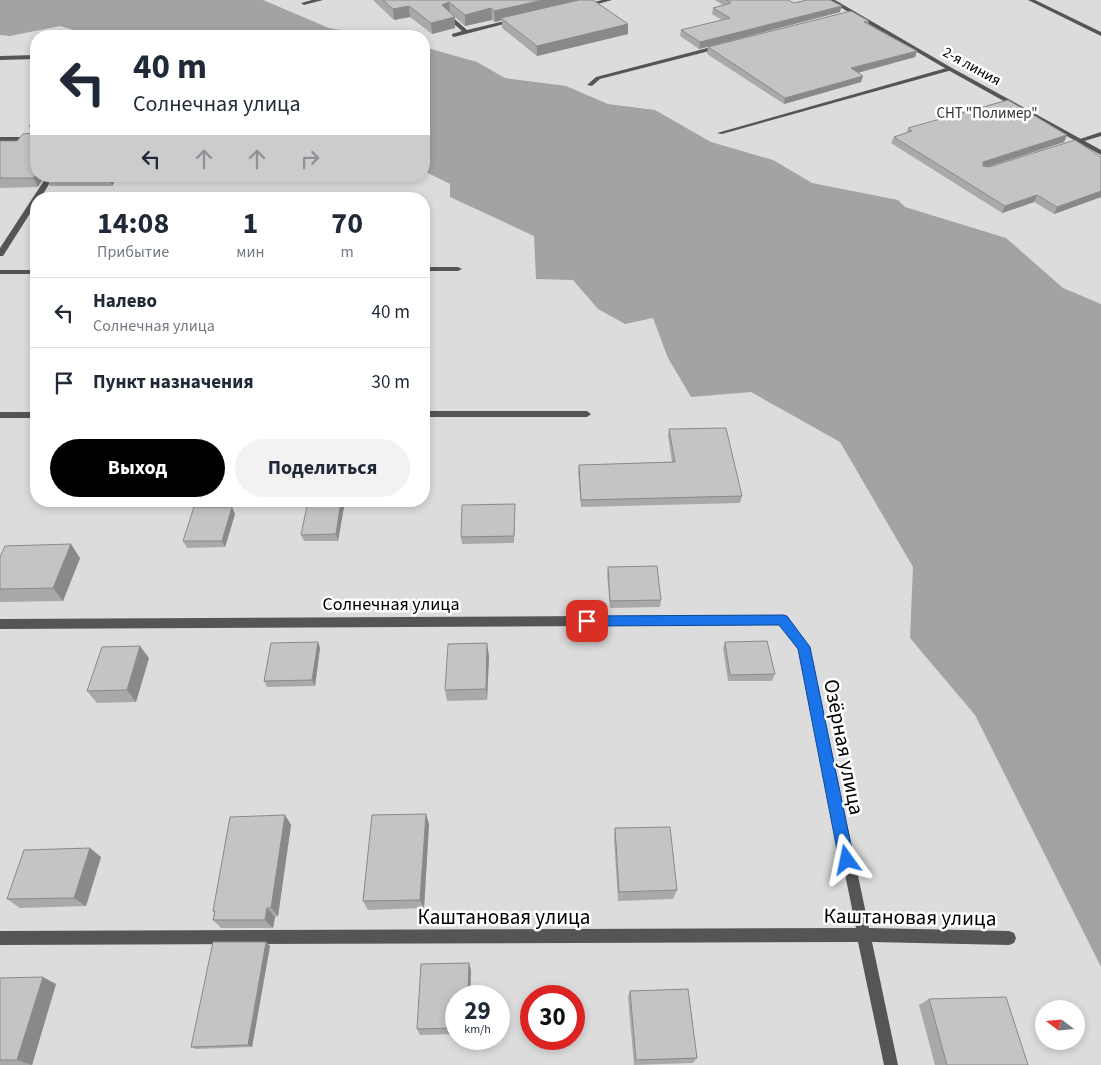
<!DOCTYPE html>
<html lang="ru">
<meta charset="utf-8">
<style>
:root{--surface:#fff;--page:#f2f2f3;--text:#1f2937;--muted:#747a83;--line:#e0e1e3;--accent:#000}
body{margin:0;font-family:"Source Sans 3",sans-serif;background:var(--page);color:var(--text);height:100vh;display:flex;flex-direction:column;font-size:19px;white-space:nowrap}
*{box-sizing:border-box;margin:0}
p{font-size:16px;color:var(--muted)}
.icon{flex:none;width:28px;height:28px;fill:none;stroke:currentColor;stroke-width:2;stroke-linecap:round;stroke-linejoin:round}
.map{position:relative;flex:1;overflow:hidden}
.drawer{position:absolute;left:30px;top:192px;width:400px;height:315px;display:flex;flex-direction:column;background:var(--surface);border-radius:20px;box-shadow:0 2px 8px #0003}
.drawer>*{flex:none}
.banner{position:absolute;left:30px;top:30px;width:400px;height:152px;border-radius:20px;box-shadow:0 2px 8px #0003;background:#fff;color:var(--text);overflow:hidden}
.needle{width:32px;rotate:286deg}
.controls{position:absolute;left:1035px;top:1000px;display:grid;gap:10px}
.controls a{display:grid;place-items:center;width:50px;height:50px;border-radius:50%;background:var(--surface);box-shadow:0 2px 8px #0003;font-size:25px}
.speed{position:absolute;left:445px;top:985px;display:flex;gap:10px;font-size:25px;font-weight:700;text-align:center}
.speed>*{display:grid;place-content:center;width:65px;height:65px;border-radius:50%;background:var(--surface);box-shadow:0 2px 8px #0003;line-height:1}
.speed small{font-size:12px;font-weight:400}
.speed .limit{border:8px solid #d22;background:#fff;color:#111}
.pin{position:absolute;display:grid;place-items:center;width:42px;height:42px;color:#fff;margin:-21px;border-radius:10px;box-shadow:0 2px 8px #0006}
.me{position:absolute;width:55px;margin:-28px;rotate:348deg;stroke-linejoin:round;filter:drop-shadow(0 0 4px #0008)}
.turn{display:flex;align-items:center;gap:18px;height:105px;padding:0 20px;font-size:22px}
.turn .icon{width:65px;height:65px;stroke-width:2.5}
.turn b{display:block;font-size:35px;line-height:42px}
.lanes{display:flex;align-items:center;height:48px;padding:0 20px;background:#0003;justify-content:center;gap:25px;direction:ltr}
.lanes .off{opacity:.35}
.eta{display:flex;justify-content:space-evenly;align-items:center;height:85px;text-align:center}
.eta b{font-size:30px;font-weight:700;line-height:35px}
.cta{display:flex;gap:10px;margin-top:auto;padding:10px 20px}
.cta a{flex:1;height:58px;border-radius:30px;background:var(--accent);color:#fff;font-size:20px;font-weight:700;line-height:58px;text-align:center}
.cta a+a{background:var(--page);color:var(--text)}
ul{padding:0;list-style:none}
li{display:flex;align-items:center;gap:15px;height:70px;padding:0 20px;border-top:1px solid var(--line)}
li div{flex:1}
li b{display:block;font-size:19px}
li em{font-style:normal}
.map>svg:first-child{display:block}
.green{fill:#dcdcdc;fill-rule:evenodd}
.water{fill:#a3a3a3}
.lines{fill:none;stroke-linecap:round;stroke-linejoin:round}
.lane{fill:#555;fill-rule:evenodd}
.street{fill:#555;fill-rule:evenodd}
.wall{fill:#a9a9a9}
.shaded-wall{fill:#898989}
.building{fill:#c4c4c4;stroke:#898989}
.route{fill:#1a73e8;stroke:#114b97}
.labels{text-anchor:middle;stroke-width:5;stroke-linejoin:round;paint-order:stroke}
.far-street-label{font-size:15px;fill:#000;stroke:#fff}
.far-park-label{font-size:15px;fill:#333;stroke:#fff}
.street-label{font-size:18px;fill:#000;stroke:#fff}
.near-street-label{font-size:21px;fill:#000;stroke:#fff}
</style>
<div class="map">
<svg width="1101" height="1065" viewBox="0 0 1101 1065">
<rect width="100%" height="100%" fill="#fff"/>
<path class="green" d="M0 0H1101V1065H0ZM36 36H424V176H36ZM36 199H424V501H36ZM456 996H499V1039H456ZM531 996H574V1039H531ZM1044 1009H1076V1041H1044Z"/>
<g class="water">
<path d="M0 0H263L329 28 374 36H94L60 26 10 36 0 35Z"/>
<path d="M424 47 477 62 505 78 566 86 608 104 655 110 711 142 773 160 812 183 898 200 905 207 1006 238 1063 288 1101 304V967L975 715 910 638 913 567 840 442 751 392 691 397 668 358 653 318 625 324 598 309 573 280 536 279 534 236 450 197V184L424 171Z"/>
</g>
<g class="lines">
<g class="lane">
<path d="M312 0H323L304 5 301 3Z"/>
<path d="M602 0H612L583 8 580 6Z"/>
<path d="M446 15H450L467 30 513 19 516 21 454 37 452 36V34L462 31 446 17Z"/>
<path d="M719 45 721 46V48L600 79 592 86 587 85 596 77Z"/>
<path d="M950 67 953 69 952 70 722 134 717 133Z"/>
<path d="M1101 132V136L1071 145 1068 143Z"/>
</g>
<g class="street">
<path d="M828 0H835L952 68 1101 150V155L948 70Z"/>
<path d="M1028 0H1035L1101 32V36Z"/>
<path d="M36 55V59L0 60V56Z"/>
<rect x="0" y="137" width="36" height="4"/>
<path d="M47 176H54L40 199H36V204L3 256H0V248Z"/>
<path d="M424 267H458L462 269 458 271H424Z"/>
<rect x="0" y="270" width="36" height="4"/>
<path d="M424 411H587L591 414 587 417H424Z"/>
<rect x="0" y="412" width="36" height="6"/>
<path d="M783 615 787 617 810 647 869 928 1009 931 1014 933 1016 938 1014 943 1009 945 872 942 898 1065H884L858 942 0 945V931L856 928 799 649 780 625 0 629V619Z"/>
</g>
</g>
<g class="wall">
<path d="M373 0H593L628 24V34L537 56 502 28V20L495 22 492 20 465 26 455 17V28L432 34 410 17 394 20Z"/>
<path d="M715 0H788L794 3 840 12 699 49 680 36 681 30 722 20 712 14 713 8 723 5Z"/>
<path d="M869 21 868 24 917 51 915 57 858 73 863 76 861 82 784 104 707 54 708 47Z"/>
<path d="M36 118 38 187 0 188V141H17L33 134 29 126Z"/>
<path d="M908 128 1067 135 1064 142 988 167 1101 157V197L1054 214 1034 202 1002 213 891 143 894 137 907 132Z"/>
<path d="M118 176 112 186H50L46 177Z"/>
<path d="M669 429 742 496 740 503 581 507 578 472 579 465 672 462 668 436Z"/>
<path d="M345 501 338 541H304L301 535Z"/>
<path d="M232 507 235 514 225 547 187 548 183 541Z"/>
<path d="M515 511 514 543 462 544 461 537Z"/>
<path d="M0 557 80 558 63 601 0 602Z"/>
<path d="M608 567 661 600 660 607 610 608 607 574Z"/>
<path d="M318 642 320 648 315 686 267 687 264 681Z"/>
<path d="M725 642 775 674 772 681H728L723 648Z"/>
<path d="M489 656 487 700 447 701 445 690Z"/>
<path d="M149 658 136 702 97 703 87 691Z"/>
<path d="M285 815 291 825 278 916 275 917 273 928H221L213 920 214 913 213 911Z"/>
<path d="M429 824 424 908 368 910 363 901Z"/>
<path d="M615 828 677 890 673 899 618 901 614 838Z"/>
<path d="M101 857 86 906 20 908 7 899Z"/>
<path d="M266 942 270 946 252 1047 196 1049 191 1047Z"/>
<path d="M471 970 470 996H456V1034L420 1035 417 1029Z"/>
<path d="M0 978 56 984 32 1065H0Z"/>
<path d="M630 991 697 1058 693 1063 634 1065 628 997Z"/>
<path d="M929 999 1028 1065H935L919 1005Z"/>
</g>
<g class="shaded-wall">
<path d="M543 0H582L501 18 502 20 495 22 494 11Z"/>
<path d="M449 2 450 13 442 5Z"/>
<path d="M409 6 410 17 394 20 393 9Z"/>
<path d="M842 6 840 12 699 49 700 42Z"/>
<path d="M491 8 492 20 465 26V15Z"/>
<path d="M455 17V28L432 34 431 23Z"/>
<path d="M628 24V34L537 56V46Z"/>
<path d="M917 51 915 57 849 75 851 68Z"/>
<path d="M863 76 861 82 784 104 785 98Z"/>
<path d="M1067 135 1064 142 980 169 983 162Z"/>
<path d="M36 174V176H45L38 187 34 178Z"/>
<path d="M109 176H118L112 186 108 177Z"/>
<path d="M1101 191V197L1054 214 1057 207Z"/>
<path d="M1037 195 1034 202 1002 213 1005 206Z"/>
<path d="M341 501H345L338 541 336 534Z"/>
<path d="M232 507 235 514 225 547 222 541Z"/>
<path d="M71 544 80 558 63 601 53 588Z"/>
<path d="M318 642 320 648 315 686 312 680Z"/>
<path d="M487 643 489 656 487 700 486 689Z"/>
<path d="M140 646 149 658 136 702 127 690Z"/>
<path d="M426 814 429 824 424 908 420 900Z"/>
<path d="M285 815 291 825 278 916 271 908Z"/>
<path d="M90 848 101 857 86 906 74 898Z"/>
<path d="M267 908 275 917 273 928 265 920Z"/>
<path d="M266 942 270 946 252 1047 248 1045Z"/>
<path d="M469 963 471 970 470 996H468Z"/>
<path d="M43 977 56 984 32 1065 17 1060Z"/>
</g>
<g class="building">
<path d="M383 0H543L494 11 491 8 465 15 449 2 442 5 455 17 431 23 409 6 393 9Z"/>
<path d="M579 0H593L628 24 537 46 501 18Z"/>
<path d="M726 0H788L794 3 807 0H830L842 6 700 42 681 30 730 18 713 8 731 3Z"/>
<path d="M851 11 869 21 864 22 917 51 851 68 863 76 785 98 708 47Z"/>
<path d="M1008 100 1067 135 983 162V166L989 167 1075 140 1101 157V191L1057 207 1037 195 1005 206 894 137 912 131 908 128Z"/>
<path d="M36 118V174L34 178H0V141H17L23 134 33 133V127L29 126Z"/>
<path d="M46 176H109L46 177Z"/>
<path d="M726 428 742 496 581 500 579 465 675 462 669 429Z"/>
<path d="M308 501H341L336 534 301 535Z"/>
<path d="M515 504 514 536 461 537 462 505Z"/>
<path d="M194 507H232L222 541H183Z"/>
<path d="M71 544 53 588 0 589V557L5 546Z"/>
<path d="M657 566 661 600 610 601 608 567Z"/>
<path d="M767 641 775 674 730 675 725 642Z"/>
<path d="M318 642 312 680 264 681 271 643Z"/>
<path d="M487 643 486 689 445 690 448 644Z"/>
<path d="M140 646 127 690 87 691 102 647Z"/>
<path d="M426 814 420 900 363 901 372 815Z"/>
<path d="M285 815 271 908H267L265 920H213L215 911H213L230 817Z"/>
<path d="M670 827 677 890 619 892 615 828Z"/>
<path d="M90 848 74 898 7 899 24 850Z"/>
<path d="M213 942H266L248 1045 191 1047Z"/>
<path d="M469 963 468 996H456V1028L417 1029 421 964Z"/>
<path d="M43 977 17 1060H0V978Z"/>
<path d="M688 989 697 1058 636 1060 630 991Z"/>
<path d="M1006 997 1028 1065H947L929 999Z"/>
</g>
<path class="route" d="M783 615 787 616 810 647 854 860 852 865 847 867 842 865 839 860 798 649 779 625 587 626 583 624 581 621 583 617 587 616Z"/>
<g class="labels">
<g class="far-street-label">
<text transform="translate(972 66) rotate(29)" y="5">2-я линия</text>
</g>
<g class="far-park-label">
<text x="987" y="118">СНТ "Полимер"</text>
</g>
<g class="street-label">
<text x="391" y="610">Солнечная улица</text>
</g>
<g class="near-street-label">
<text transform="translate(844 747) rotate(79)" y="7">Озёрная улица</text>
<text x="504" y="924">Каштановая улица</text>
<text transform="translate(910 917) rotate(1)" y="7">Каштановая улица</text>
</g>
</g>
</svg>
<div class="controls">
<a><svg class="needle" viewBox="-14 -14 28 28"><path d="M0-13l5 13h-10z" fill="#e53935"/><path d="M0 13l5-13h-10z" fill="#747a83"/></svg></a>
</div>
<div class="speed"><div>29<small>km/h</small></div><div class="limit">30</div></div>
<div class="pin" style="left:587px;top:621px;background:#d93025"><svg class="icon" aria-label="arrive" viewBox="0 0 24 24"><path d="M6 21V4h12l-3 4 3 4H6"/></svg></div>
<svg class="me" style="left:847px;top:860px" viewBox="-20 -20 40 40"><path d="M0-17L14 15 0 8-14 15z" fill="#1a73e8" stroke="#fff" stroke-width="4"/></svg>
<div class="banner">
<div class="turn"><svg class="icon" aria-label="left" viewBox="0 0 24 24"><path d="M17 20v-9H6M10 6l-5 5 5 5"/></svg><div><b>40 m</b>Солнечная улица</div></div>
<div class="lanes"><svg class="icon" aria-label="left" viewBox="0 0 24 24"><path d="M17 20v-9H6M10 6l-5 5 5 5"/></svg><svg class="icon off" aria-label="ahead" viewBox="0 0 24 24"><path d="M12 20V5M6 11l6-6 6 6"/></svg><svg class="icon off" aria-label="ahead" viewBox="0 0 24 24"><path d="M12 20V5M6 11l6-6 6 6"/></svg><svg class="icon off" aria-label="right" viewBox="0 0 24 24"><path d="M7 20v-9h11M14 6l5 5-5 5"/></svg></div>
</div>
<section class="drawer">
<div class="eta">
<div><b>14:08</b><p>Прибытие</p></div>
<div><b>1</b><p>мин</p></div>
<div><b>70</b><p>m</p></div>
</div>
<ul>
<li><svg class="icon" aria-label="left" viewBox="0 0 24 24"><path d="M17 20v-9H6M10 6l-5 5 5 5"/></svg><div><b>Налево</b><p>Солнечная улица</p></div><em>40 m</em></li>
<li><svg class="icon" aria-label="arrive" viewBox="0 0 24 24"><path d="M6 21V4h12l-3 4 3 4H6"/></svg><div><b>Пункт назначения</b></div><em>30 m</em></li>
</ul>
<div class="cta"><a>Выход</a><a>Поделиться</a></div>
</section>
</div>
